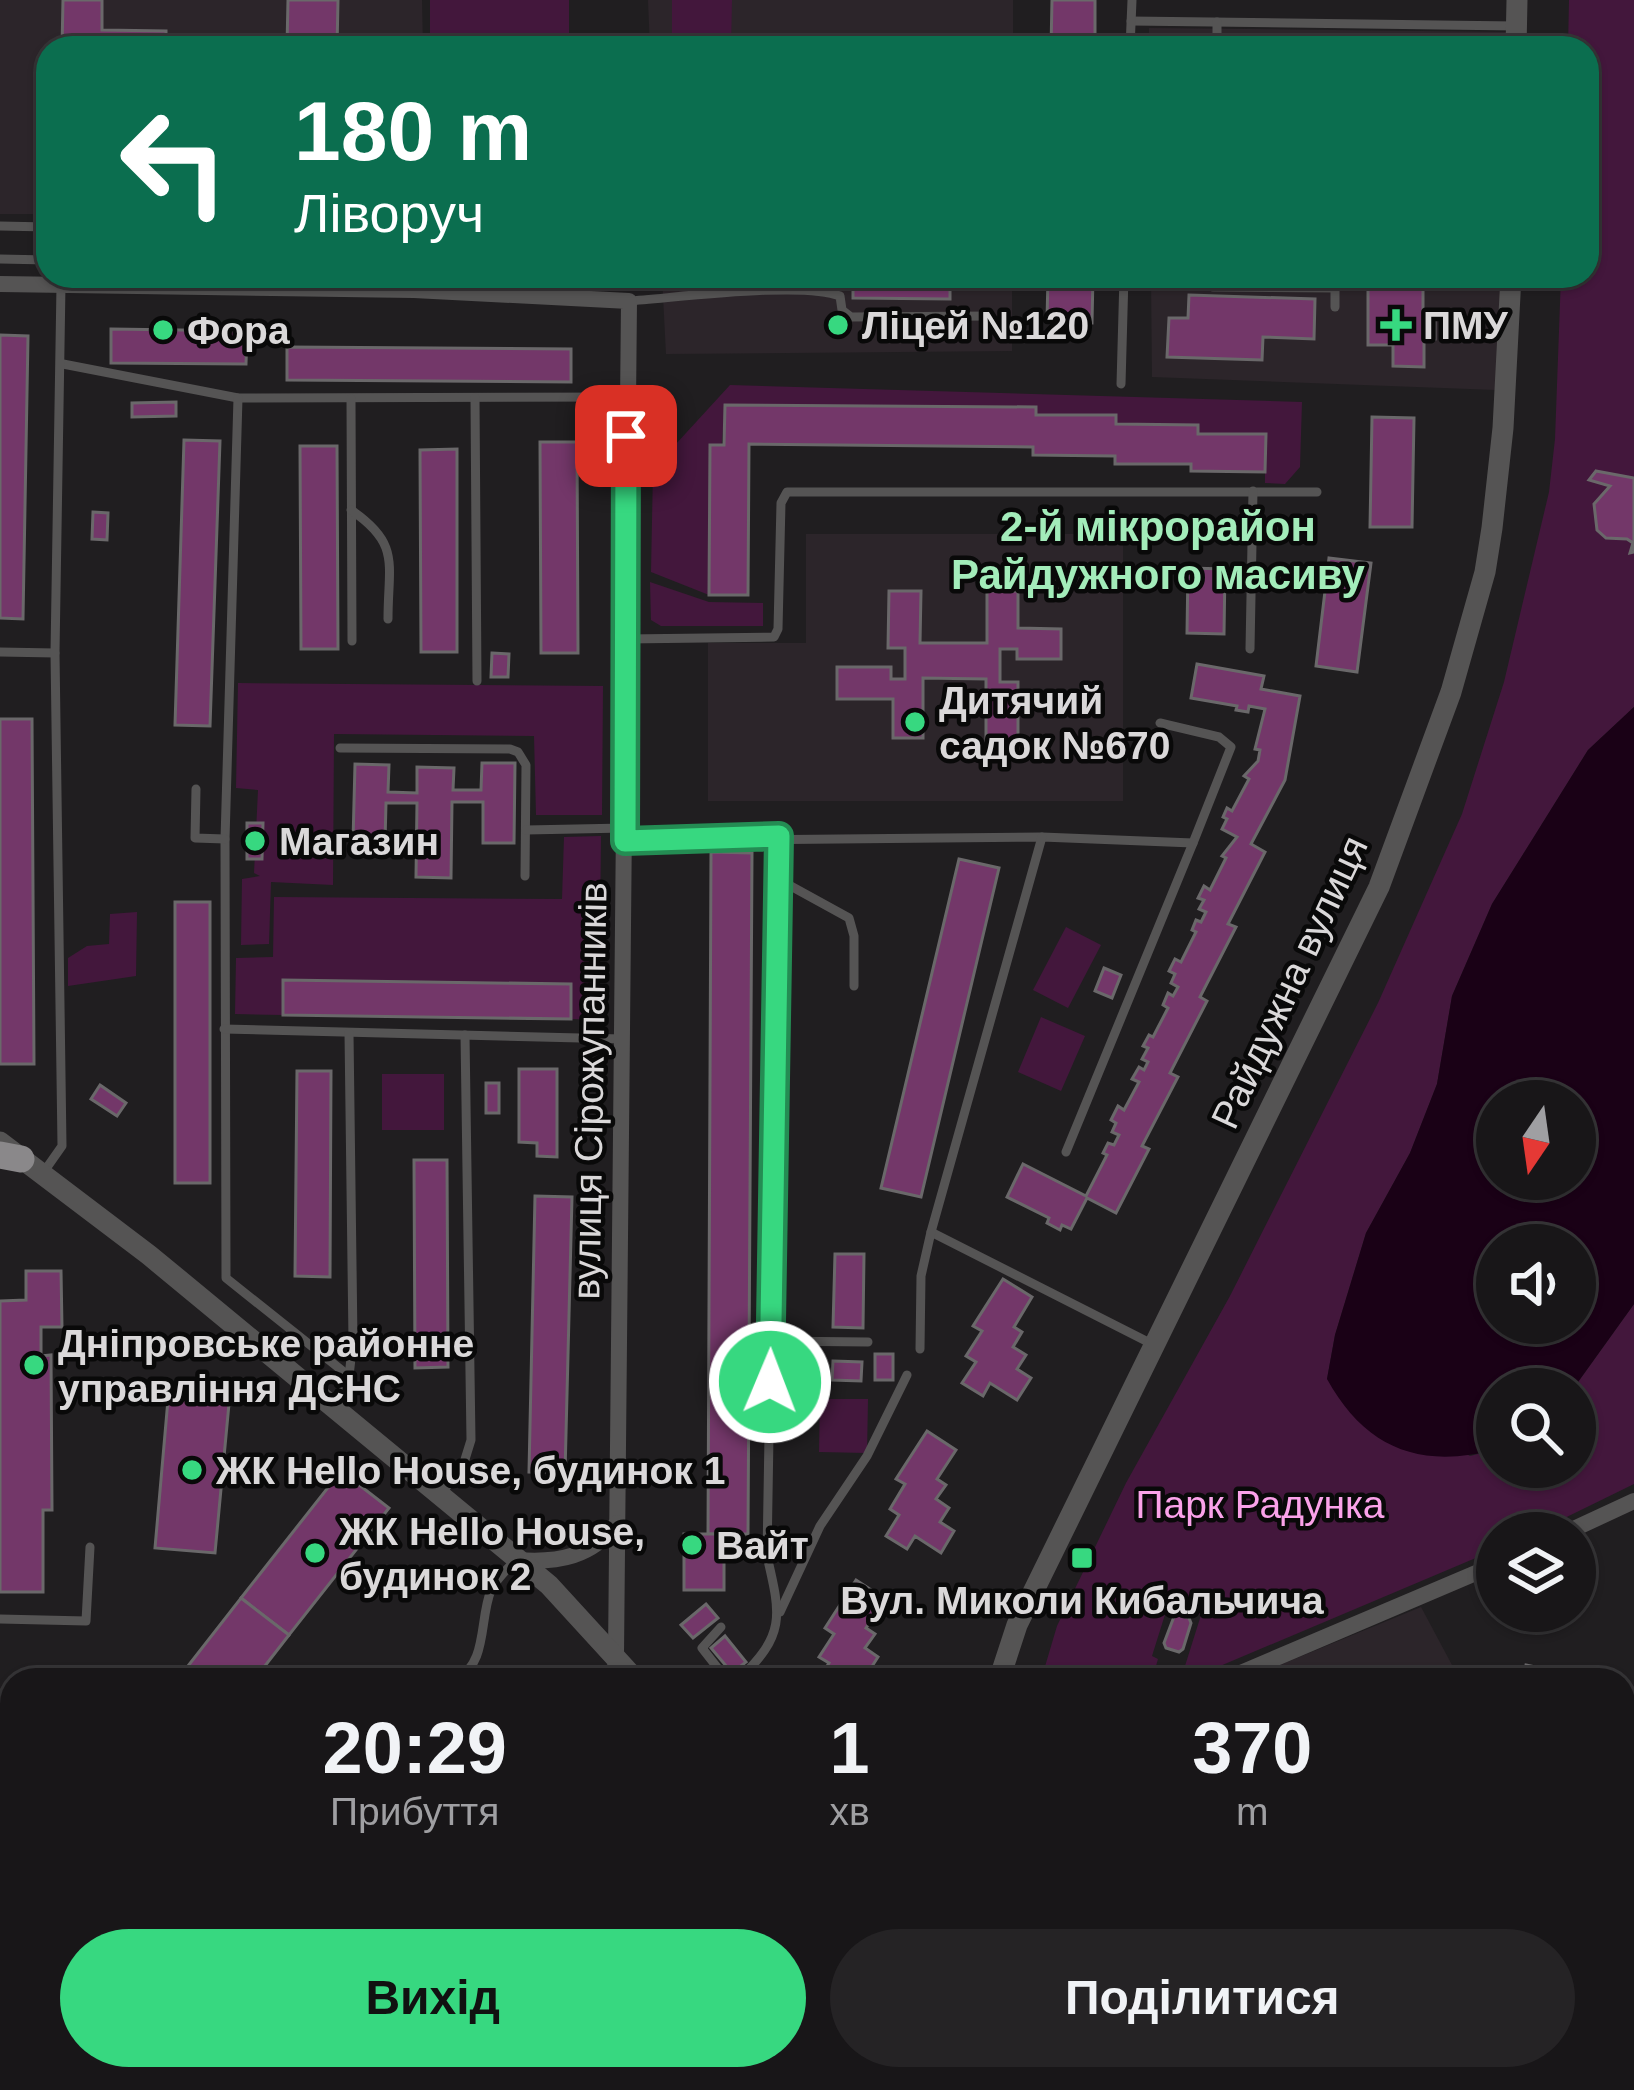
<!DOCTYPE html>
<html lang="uk">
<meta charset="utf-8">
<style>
:root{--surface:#181618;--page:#252325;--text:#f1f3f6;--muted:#9f9fa2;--line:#363537;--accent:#37d880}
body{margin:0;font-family:Helvetica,sans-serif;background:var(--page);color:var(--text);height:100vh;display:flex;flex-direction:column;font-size:45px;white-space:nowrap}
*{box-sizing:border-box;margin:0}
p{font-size:39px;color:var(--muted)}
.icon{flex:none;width:66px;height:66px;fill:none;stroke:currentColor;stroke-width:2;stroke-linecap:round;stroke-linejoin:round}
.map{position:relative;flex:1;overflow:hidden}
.panel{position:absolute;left:0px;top:1668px;width:1635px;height:423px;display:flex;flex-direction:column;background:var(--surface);border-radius:36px 36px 0 0;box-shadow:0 3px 9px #0004,0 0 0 3px var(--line)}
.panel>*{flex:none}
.top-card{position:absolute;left:36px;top:36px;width:1563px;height:252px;border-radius:36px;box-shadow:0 3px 9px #0004,0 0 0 3px var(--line);background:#0b6e4f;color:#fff;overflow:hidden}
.needle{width:78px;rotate:193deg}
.tools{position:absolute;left:1476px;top:1080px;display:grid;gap:24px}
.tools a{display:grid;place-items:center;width:120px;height:120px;border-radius:50%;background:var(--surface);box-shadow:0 3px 9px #0004,0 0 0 3px var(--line);font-size:60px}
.pin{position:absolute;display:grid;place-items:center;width:102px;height:102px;color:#fff;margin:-51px;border-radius:24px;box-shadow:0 6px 18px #0006}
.me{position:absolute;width:132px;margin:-66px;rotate:1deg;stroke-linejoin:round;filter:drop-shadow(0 0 9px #0008)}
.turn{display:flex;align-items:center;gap:42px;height:252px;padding:0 60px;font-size:54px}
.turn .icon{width:156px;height:156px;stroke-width:2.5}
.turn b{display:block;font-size:84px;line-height:102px}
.eta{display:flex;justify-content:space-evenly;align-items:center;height:204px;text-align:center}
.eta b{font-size:72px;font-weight:800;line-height:84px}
.cta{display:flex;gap:24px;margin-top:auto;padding:24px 60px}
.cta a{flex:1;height:138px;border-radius:72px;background:var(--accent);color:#111;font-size:48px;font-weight:800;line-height:138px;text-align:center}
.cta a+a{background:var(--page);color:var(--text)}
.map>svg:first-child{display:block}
.built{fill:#2c252a}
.green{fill:#43173c}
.water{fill:#1a0116;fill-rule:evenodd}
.building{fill:#733769;stroke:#6a686a;stroke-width:3}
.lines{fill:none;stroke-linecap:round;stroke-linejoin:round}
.service{stroke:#555454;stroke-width:9}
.minor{stroke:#555454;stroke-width:16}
.tertiary{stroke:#555454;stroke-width:21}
.primary{stroke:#8a888a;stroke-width:27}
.route-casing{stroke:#248c53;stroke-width:30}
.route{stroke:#37d880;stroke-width:21}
.poi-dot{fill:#37d880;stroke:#090909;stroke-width:4.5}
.labels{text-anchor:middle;stroke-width:9;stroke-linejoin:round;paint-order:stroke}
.poi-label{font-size:39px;font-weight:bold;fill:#dad8d9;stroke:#090909;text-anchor:start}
.street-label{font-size:39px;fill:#dad8d9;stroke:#090909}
.park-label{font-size:39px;fill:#faa2e9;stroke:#090909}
.neighbourhood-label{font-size:42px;font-weight:bold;fill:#a3ecba;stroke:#090909}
</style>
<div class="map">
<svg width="1634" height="2090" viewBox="0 0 1634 2090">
<rect width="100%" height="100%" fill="#201e20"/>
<g class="built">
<path d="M0 0H422L423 48H48V214H0Z"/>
<path d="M648 0H1013V48H650Z"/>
<path d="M1149 28 1512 32 1511 48H1149Z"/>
<path d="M662 276H1012V351L666 354Z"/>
<path d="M1151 276H1501L1496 390 1152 377Z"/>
<path d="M806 534H1123V801H708V643H806Z"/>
<path d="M1421 1607 1460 1680H1243Z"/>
<path d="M1623 2025 1634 2027V2090H1453L1456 2079H1623Z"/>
</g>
<g class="green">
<rect x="430" y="0" width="139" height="48"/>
<path d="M672 0H732L731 48H672Z"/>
<path d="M1569 0H1634V707L1588 750 1492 904 1452 996 1437 1084 1410 1153 1366 1233 1335 1335 1327 1379 1470 1456 1497 1449V1467H1575L1573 1389 1634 1304V1484L1534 1533H1497V1549L1187 1680H1176L1181 1665 1185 1666 1201 1615 1168 1605 1152 1656 1158 1659 1152 1680H1041L1057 1626 1126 1483 1230 1296 1378 1003 1462 814 1504 682 1549 492 1555 439 1561 276H1587V48H1568Z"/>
<path d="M730 385 1302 402 1300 467 1285 484 1265 483V435L1198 434 1197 425 1116 424 1115 415H1036L1035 407 725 405 709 595 651 572 653 469Z"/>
<path d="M650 582 709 602 763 603V626H661L651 620Z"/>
<path d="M238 683 603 686 602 815H536L534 736 334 734 333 885 271 882 269 944 241 945 242 879 260 876 254 873 258 790 236 788Z"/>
<path d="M601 836 599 1020 571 1019 570 984 284 980 283 1015 235 1014 236 958 273 957 274 897 562 899 564 837Z"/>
<path d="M137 912 136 976 68 986V958L87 946 109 944 110 914Z"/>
<path d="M1066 927 1101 945 1068 1008 1033 990Z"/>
<path d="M1041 1017 1085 1036 1061 1091 1018 1072Z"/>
<rect x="382" y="1074" width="62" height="56"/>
<path d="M820 1399H868L867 1453 819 1452Z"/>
</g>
<path class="water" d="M1634 707V1304L1573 1389H1497V1449C1420 1470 1365 1448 1327 1379L1335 1335 1366 1233 1410 1153 1437 1084 1452 996 1492 904 1588 750ZM1497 1101H1575V1179H1497ZM1497 1245H1575V1323H1497Z"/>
<g class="building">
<path d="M63 0H102V30L166 31V44L287 46 288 0H338L337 48H62Z"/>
<path d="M1052 0H1095V48H1051Z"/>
<path d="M1415 42V48H1227V45Z"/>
<path d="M853 276H950V299L853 298Z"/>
<path d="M1048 276H1093L1092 323 1047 321Z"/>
<path d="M1368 276 1423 278V311H1435V339H1424V367L1393 366V345H1368Z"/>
<path d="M1189 295 1315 299 1314 339 1263 337 1262 360 1167 357 1169 318H1188Z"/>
<path d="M111 329 247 331 246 364 111 363Z"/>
<path d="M0 335 28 336 23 619 0 618Z"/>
<path d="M287 347 571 349V382L287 380Z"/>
<path d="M176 402V416L132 417V403Z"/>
<path d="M725 405 1036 407V415H1116V424L1198 425V434H1266L1265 472 1191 471V464H1115V456L1033 455V447L749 444 748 595H709L710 445H724Z"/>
<path d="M1372 417 1414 418 1412 527H1370Z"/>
<path d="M184 440 220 441 210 726 175 725Z"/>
<path d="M540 442H577L578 653H541Z"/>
<path d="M300 446H337L338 649H301Z"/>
<path d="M457 449V652H421L420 450Z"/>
<path d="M1596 471 1634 478V552L1630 553 1633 543 1627 539 1606 538 1597 530 1594 504 1610 486 1589 480Z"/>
<path d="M93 512 108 513 107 540 92 539Z"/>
<path d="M1329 558 1371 563 1357 672 1316 666Z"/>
<path d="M1188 568 1225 569 1224 634 1187 633Z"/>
<path d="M889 591H921L920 643H987V591H1018V628L1061 629V659H1017V649H1000V682H1018V741H986V679L923 678V738H893V699H837V667H891V679H905V648H888Z"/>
<path d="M492 653 509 654 508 677H491Z"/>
<path d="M1197 664 1264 676 1261 689 1300 696 1285 780 1251 844 1265 852 1228 924 1236 927 1200 997 1207 1001 1170 1073 1178 1077 1142 1146 1149 1149 1116 1213 1087 1198 1071 1229 1062 1225 1060 1230 1047 1223 1049 1218 1007 1197 1023 1164 1086 1196 1107 1155 1103 1153 1108 1143 1114 1145 1119 1135 1112 1132 1116 1123 1111 1120 1118 1106 1124 1110 1139 1082 1132 1079 1139 1067 1144 1070 1148 1062 1142 1059 1148 1048 1143 1046 1149 1035 1153 1037 1168 1008 1163 1005 1168 993 1173 996 1178 987 1171 983 1175 974 1169 971 1175 959 1181 962 1196 932 1192 930 1196 920 1201 922 1206 912 1199 909 1204 900 1198 898 1204 886 1210 890 1226 858 1222 856 1237 837 1222 829 1227 819 1223 817 1227 808 1232 811 1249 779 1244 776 1258 761 1260 750 1255 749 1265 709 1249 706 1248 712 1236 710 1237 706 1191 698Z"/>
<path d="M0 719H32L34 1064H0Z"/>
<path d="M482 763H515L514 843H483V802H452L451 878 416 877 417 803H386L385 842 353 841 355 764 389 765 388 792 417 793V767L454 768 453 790H481Z"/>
<path d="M247 823H263L262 859H247Z"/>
<path d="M711 852 752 853 748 1534H708Z"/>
<path d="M959 859 999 868 921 1197 881 1188Z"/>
<rect x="175" y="902" width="35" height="281"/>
<path d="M1104 968 1121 975 1112 998 1095 991Z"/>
<path d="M283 980 571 984V1019L283 1015Z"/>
<path d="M519 1069H557V1157L537 1156V1143L519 1142Z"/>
<path d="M297 1071H331L330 1277 295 1276Z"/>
<rect x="486" y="1083" width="13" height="30"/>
<path d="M100 1085 126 1103 117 1116 91 1099Z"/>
<path d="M414 1160H447L448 1367 415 1368Z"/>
<path d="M535 1196 572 1197 565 1473 529 1472Z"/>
<path d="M835 1254H864L863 1328 833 1327Z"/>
<path d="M26 1271H61L62 1327H41V1356L51 1355 52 1510H43V1592H0V1301L26 1300Z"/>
<path d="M1003 1279 1032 1297 1014 1327 1022 1332 1013 1347 1026 1355 1017 1369 1031 1378 1017 1400 990 1383 983 1396 962 1383 976 1362 966 1356 982 1331 973 1326Z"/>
<rect x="875" y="1354" width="18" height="26"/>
<path d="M833 1361 862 1362 861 1381 832 1380Z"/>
<path d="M169 1388 230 1393 215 1553 155 1548Z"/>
<path d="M927 1431 956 1450 937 1479 946 1485 936 1499 949 1508 940 1522 954 1531 941 1553 915 1536 907 1549 886 1536 899 1515 890 1509 905 1484 896 1479Z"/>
<path d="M341 1471 389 1508 289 1635 241 1598Z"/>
<rect x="684" y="1534" width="40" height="56"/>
<path d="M856 1580 885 1599 866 1628 875 1634 865 1648 878 1657 869 1671 883 1680H818L829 1663 819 1657 834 1634 825 1628Z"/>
<path d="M241 1598 289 1635 254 1680H177Z"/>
<path d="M706 1604 718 1618 693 1638 681 1625Z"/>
<path d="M1175 1614 1189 1618 1191 1623 1183 1649 1179 1652 1166 1648 1164 1643Z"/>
<path d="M725 1636 746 1662 732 1673 711 1648Z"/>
<path d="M1526 1665 1591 1679V1680H1523Z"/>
<rect x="0" y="1871" width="12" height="55"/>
<path d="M293 2079H394L391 2090H307L291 2086Z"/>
<path d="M397 2079H454L451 2090Z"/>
<path d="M1083 2079H1097L1148 2090H1081Z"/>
</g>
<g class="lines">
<g class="service">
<path d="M1131 21 1516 26"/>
<path d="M759 48 765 41 772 40 998 39"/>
<path d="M1130 48 1132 0"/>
<path d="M1217 48V22"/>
<path d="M0 226 48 227"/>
<path d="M0 259 48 260"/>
<path d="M1213 276V287L1335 288"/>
<path d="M629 301C675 298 802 281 840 296L842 310 851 317 989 316"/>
<path d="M1335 307V276"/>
<path d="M63 364 238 398 626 397"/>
<path d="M1121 384 1124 276"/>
<path d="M238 398 225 839 226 1278 349 1376"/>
<path d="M475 398 477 681"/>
<path d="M351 399 352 641"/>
<path d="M351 510C401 544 388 564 388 619"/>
<path d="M627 639 774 637 778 629 781 503 787 492H1317"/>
<path d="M1250 649 1253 491"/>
<path d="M0 652 55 653"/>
<path d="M1160 723 1219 737 1231 747 1193 843"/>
<path d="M340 748 510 749 518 752 526 765 525 876"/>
<path d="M196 789 195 838 225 839"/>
<path d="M526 830 625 828"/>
<path d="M625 841 1042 837 1193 843 1066 1152"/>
<path d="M778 879 849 918 854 936V986"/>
<path d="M224 1029 622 1039"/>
<path d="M43 1173 62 1146 55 653 61 285"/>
<path d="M931 1232 1154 1345"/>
<path d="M770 1341 868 1342"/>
<path d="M920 1349 921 1276 931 1232 1042 837"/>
<path d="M336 1409 349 1376 353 1341 349 1033"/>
<path d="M440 1494 462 1469 471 1440 465 1035"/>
<path d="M780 1612 820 1526 867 1456 907 1375"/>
<path d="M0 1619 86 1621 90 1547"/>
<path d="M721 1627 702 1648 727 1680"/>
<path d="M456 1680C488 1663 479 1620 491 1590 497 1578 508 1569 516 1559"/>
<path d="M606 1680 614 1660"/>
<path d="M738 1680C786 1635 781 1616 767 1556L779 836"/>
<path d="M0 1812H12"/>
<path d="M602 2079 610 2090"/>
<path d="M754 2079 758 2090"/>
<path d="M498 2090 500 2079"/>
</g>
<g class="minor">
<path d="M0 284 414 290 629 301 616 1655"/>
<path d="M1565 1533 1634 1501"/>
<path d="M518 1560C558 1563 592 1557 617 1523"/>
<path d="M1224 1680 1497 1564"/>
</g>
<g class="tertiary">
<path d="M1516 48 1517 0"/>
<path d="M0 1142 149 1255 549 1585 636 1680"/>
<path d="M999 1680 1017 1625 1379 887 1451 692 1485 572 1492 528 1503 428 1511 276"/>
<path d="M820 2079 823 2090"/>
<path d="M938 2090 940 2079"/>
</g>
<path class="primary" d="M0 1155 21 1159"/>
</g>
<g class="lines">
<g class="route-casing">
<path id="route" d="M626 436 625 841 779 836 770 1382"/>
</g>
<use href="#route" class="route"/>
</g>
<g class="poi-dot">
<circle cx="838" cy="325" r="12"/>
<path d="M1390 307h12v12h12v12h-12v12h-12v-12h-12v-12h12z"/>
<circle cx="163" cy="330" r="12"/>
<circle cx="915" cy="722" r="12"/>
<circle cx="255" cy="841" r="12"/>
<circle cx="34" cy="1365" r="12"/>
<circle cx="192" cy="1470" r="12"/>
<circle cx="692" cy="1545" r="12"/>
<circle cx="315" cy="1553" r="12"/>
<rect x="1070" y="1546" width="24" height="24" rx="6"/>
</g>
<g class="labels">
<g class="poi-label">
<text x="862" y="339">Ліцей №120</text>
<text x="1423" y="339">ПМУ</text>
<text x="187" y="344">Фора</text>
<text x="939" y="714">Дитячий<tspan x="939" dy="45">садок №670</tspan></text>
<text x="279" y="855">Магазин</text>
<text x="58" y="1357">Дніпровське районне<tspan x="58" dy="45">управління ДСНС</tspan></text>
<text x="216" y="1484">ЖК Hello House, будинок 1</text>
<text x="339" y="1545">ЖК Hello House,<tspan x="339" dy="45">будинок 2</tspan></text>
<text x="716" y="1559">Вайт</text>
<text x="1082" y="1614" text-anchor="middle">Вул. Миколи Кибальчича</text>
</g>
<g class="street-label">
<text transform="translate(1289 982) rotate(-65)" y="14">Райдужна вулиця</text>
<text transform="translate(589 1091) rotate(-89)" y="14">вулиця Сірожупанників</text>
</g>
<g class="park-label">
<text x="1260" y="1518">Парк Радунка</text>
</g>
<g class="neighbourhood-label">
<text x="1158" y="541">2-й мікрорайон<tspan x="1158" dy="48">Райдужного масиву</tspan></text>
</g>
</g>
</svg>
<div class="tools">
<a><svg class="needle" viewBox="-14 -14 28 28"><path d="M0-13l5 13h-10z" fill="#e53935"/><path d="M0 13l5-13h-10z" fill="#9f9fa2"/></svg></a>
<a><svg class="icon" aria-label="sound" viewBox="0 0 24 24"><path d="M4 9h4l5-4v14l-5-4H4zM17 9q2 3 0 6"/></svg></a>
<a><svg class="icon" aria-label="search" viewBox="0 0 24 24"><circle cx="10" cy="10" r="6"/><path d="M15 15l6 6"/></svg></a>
<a><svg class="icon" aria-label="layers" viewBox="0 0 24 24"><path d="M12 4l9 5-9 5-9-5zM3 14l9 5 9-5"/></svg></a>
</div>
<div class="pin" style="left:626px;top:436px;background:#d93025"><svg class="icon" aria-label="arrive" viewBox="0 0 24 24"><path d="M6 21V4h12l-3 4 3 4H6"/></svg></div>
<svg class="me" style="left:770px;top:1382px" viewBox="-20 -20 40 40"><circle r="17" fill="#37d880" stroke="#fff" stroke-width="3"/><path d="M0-11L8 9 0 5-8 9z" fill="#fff"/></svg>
<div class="top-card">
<div class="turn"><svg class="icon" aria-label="left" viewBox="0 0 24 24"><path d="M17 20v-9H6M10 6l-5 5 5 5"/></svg><div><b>180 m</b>Ліворуч</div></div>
</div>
<section class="panel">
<div class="eta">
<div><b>20:29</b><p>Прибуття</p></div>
<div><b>1</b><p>хв</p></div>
<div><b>370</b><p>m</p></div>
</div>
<div class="cta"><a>Вихід</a><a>Поділитися</a></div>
</section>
</div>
